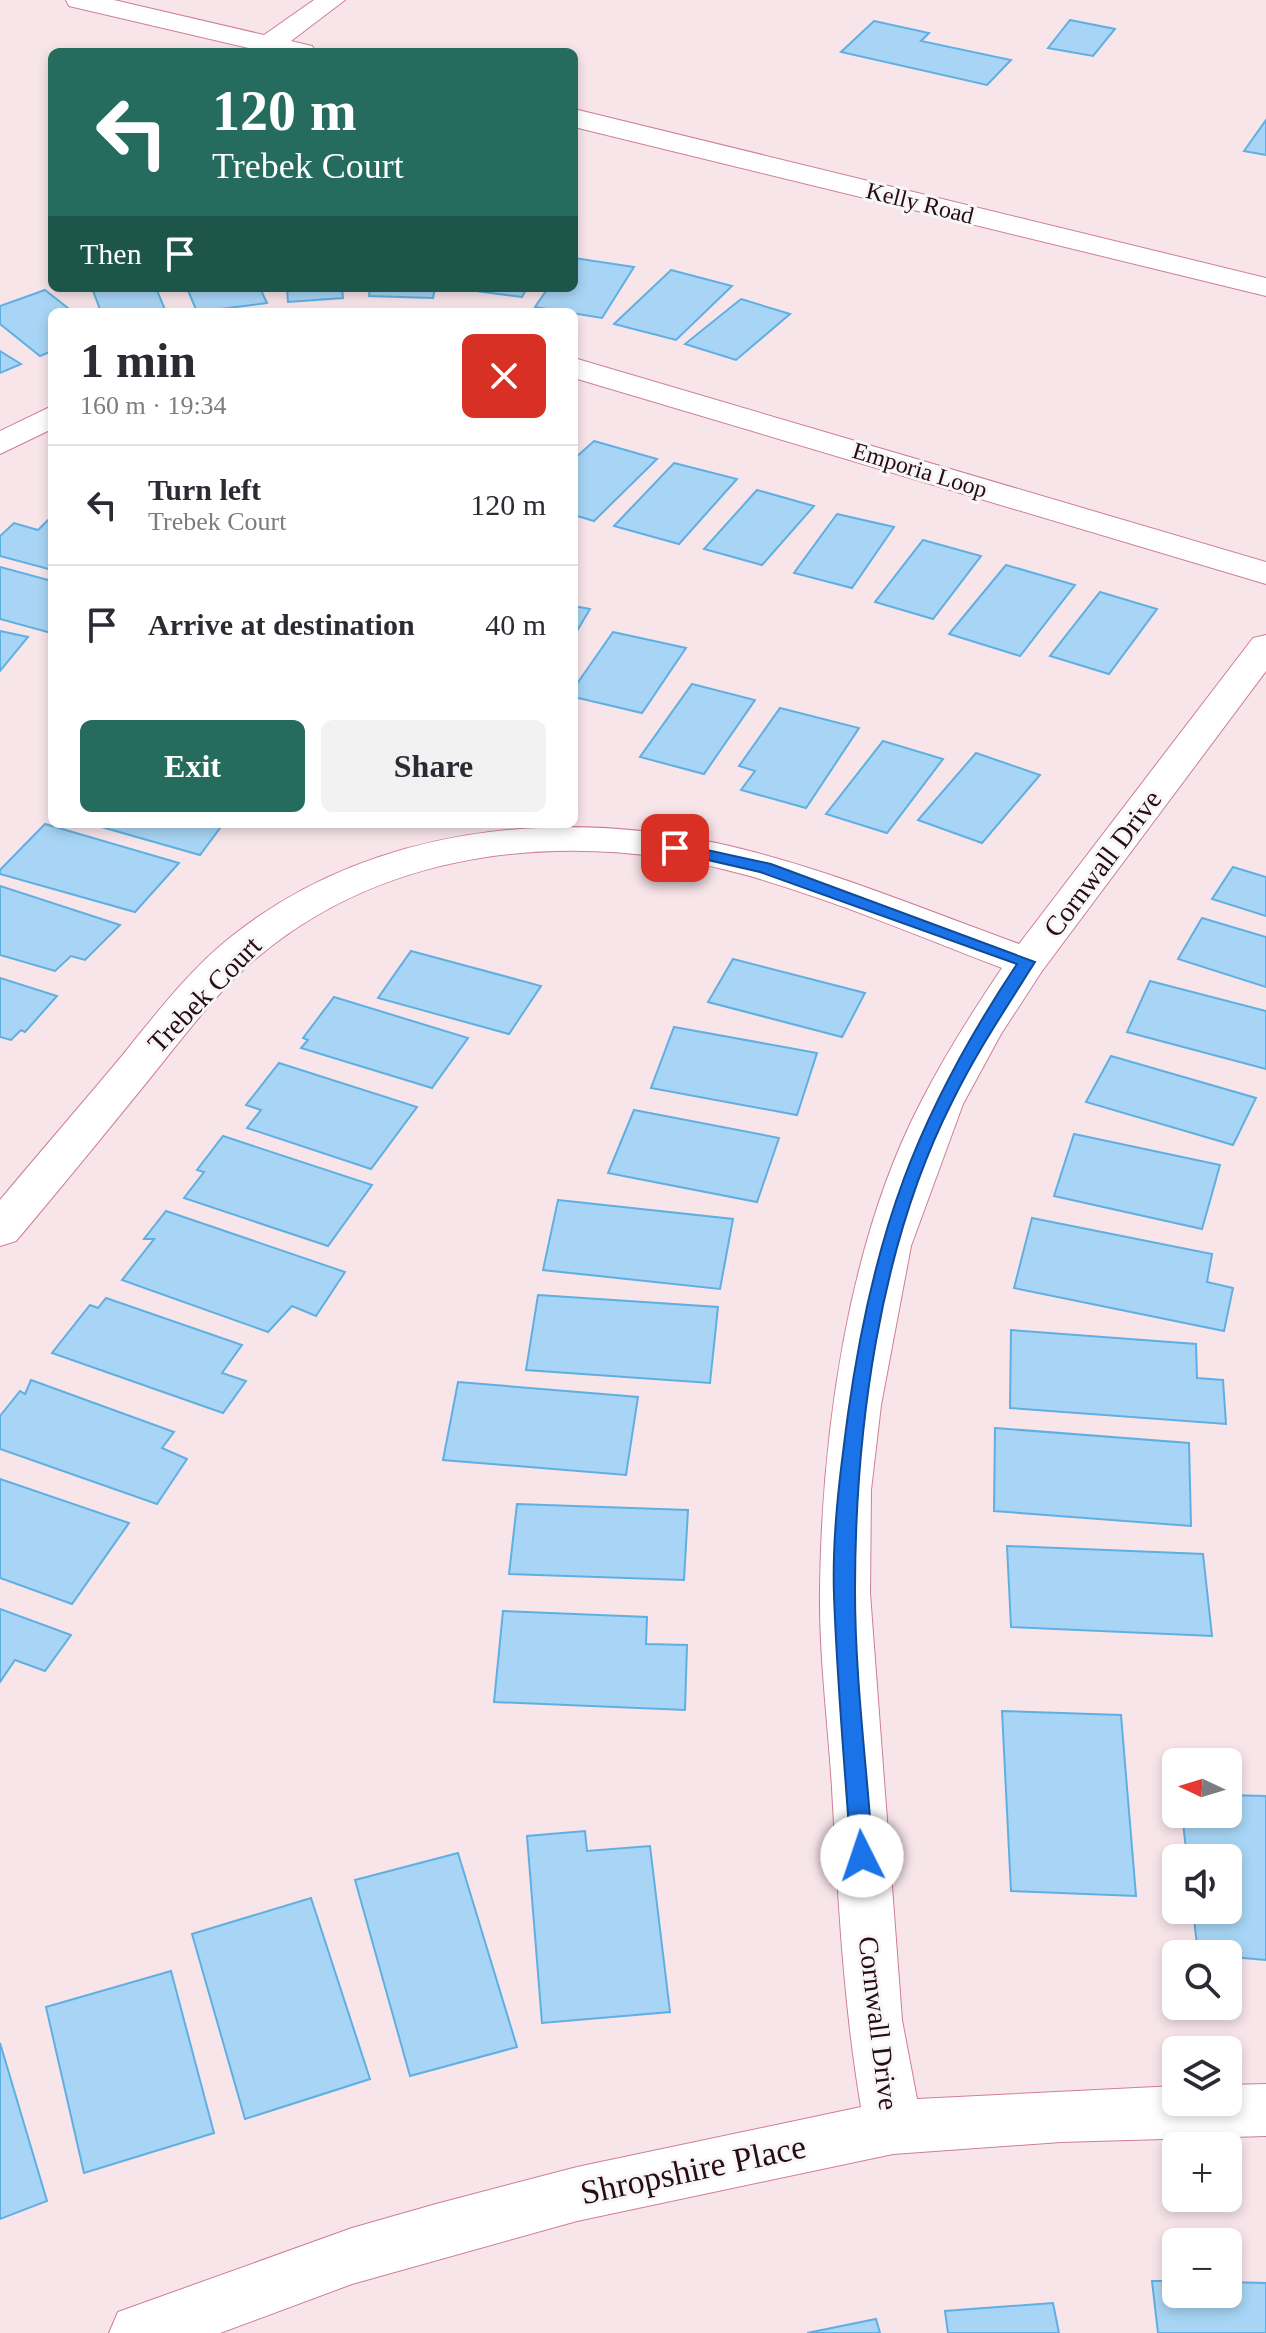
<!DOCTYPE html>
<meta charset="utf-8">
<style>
:root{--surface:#fff;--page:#f2f2f3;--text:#2b2b33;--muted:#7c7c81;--line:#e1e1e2;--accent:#256b5e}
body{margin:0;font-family:"Times New Roman",serif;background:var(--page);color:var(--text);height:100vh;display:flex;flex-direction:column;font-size:30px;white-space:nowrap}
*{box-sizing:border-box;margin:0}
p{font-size:26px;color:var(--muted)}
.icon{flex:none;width:44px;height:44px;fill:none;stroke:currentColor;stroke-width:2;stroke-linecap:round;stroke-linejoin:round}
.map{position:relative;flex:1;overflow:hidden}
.drawer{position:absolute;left:48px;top:308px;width:530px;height:520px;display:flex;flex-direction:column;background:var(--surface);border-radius:12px;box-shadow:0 4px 12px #0003}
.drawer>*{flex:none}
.guide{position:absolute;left:48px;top:48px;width:530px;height:244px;border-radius:12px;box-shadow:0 4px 12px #0003;background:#256b5e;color:#fff;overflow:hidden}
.needle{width:52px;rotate:274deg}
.fabs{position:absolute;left:1162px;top:1748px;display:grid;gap:16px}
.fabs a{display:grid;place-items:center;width:80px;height:80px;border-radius:12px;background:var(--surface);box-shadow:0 4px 12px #0003;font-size:40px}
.pin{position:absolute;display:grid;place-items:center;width:68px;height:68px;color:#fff;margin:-34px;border-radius:16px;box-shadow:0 4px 12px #0006}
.me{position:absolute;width:88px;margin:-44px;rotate:356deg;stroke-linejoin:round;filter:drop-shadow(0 0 6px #0008)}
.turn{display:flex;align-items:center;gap:28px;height:168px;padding:0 32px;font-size:36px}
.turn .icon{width:104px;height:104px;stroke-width:2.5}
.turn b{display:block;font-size:56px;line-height:68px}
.then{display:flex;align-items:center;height:76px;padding:0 32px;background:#0003;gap:16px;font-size:30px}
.round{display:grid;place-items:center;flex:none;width:84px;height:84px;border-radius:12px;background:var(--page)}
.overview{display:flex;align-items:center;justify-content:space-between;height:136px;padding:0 32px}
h1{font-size:48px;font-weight:700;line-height:60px}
.primary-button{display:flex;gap:16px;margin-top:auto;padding:16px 32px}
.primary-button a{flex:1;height:92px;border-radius:12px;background:var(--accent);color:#fff;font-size:32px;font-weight:700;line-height:92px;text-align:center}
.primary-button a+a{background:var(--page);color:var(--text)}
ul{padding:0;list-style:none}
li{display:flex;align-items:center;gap:24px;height:120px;padding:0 32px;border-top:2px solid var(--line)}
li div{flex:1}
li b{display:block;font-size:30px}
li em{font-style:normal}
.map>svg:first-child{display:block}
.building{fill:#a8d5f5;stroke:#60afe2;stroke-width:2}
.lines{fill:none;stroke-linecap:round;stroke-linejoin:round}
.street-casing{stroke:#d07d99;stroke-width:2}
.street{fill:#fff;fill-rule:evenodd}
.route{fill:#1a73e8;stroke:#114b97;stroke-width:2}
.labels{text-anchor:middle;stroke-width:6;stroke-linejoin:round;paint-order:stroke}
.far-street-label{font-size:24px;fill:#290a16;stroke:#f7f7f7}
.street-label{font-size:28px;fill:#290a16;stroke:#f7f7f7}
.near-street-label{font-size:34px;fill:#290a16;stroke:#f7f7f7}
</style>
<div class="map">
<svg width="1266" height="2333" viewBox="0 0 1266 2333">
<rect width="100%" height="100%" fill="#f7e5ea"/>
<g class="building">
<path d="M1070 20 1115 29 1093 56 1048 48Z"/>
<path d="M874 21 929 33 921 41 1011 60 987 85 841 52Z"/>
<path d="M1266 120V155L1244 151Z"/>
<path d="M574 258 634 267 602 318 535 307 548 288H574Z"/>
<path d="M671 270 732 286 676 340 614 324Z"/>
<path d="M92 288H156L166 312H101Z"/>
<path d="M187 288H260L267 303 197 312Z"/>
<path d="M287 288H342L343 298 288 302Z"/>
<path d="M370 288H435L433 298 369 296Z"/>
<path d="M453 288H527L522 297Z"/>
<path d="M45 290 73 312H52V351L40 356 0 324V306Z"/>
<path d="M741 299 790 314 736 360 685 344Z"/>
<path d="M0 351 21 364 0 373Z"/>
<path d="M594 441 657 459 594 521 574 515V459Z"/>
<path d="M674 463 737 479 679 544 614 526Z"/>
<path d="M757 490 814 506 762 565 704 549Z"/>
<path d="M837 514 894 527 852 588 794 573Z"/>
<path d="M50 518 52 570 0 556V536L14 523 38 530Z"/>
<path d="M923 540 981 556 933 619 875 602Z"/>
<path d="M1006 565 1075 585 1020 656 949 634Z"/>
<path d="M0 567 52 581 51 633 0 619Z"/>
<path d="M1100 592 1157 609 1109 674 1050 656Z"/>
<path d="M574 606 590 609 574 636Z"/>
<path d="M0 631 28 637 0 671Z"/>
<path d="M613 632 686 648 642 713 574 697V688Z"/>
<path d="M692 684 755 700 704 774 640 757Z"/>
<path d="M780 708 859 728 806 808 741 790 755 771 739 766Z"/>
<path d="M883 741 943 759 887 833 826 814Z"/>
<path d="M976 753 1040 775 982 843 918 820Z"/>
<path d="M45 824 179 863 135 912 0 874V870Z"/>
<path d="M91 824H223L200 855Z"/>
<path d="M1233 867 1266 877V916L1212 899Z"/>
<path d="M0 886 120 925 85 960 71 956 55 971 0 955Z"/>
<path d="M1202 918 1266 937V987L1178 959Z"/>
<path d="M411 951 541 986 509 1034 378 998Z"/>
<path d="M733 959 865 993 842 1037 708 1002Z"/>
<path d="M0 978 57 996 25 1032 21 1030 11 1040 0 1037Z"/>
<path d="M1150 981 1266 1011V1069L1127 1032Z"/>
<path d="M334 997 468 1038 432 1088 301 1048 308 1040 303 1038Z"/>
<path d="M674 1027 817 1053 797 1115 651 1088Z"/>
<path d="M1111 1056 1256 1098 1233 1145 1086 1102Z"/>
<path d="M279 1063 417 1107 371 1169 247 1128 261 1110 246 1105Z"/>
<path d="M634 1110 779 1138 757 1202 608 1173Z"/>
<path d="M1074 1134 1220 1165 1202 1229 1054 1196Z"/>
<path d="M223 1136 372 1185 328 1246 184 1198 204 1172 197 1170Z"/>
<path d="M558 1200 733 1219 720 1289 543 1270Z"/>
<path d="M166 1211 345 1272 316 1316 292 1306 268 1332 122 1280 154 1239H144Z"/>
<path d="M1032 1218 1212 1254 1207 1282 1233 1288 1224 1331 1014 1288Z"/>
<path d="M538 1295 718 1307 710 1383 526 1370Z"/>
<path d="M106 1298 242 1345 222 1373 246 1381 223 1413 52 1353 90 1305 98 1308Z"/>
<path d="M1011 1330 1196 1344 1197 1378 1223 1380 1226 1424 1010 1408Z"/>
<path d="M31 1380 174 1432 162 1448 187 1459 157 1504 0 1449V1416L20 1391 25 1394Z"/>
<path d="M458 1382 638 1397 626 1475 443 1460Z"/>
<path d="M995 1428 1189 1443 1191 1526 994 1511Z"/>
<path d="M0 1479 129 1523 72 1604 0 1578Z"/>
<path d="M517 1504 688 1510 684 1580 509 1574Z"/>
<path d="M1007 1546 1203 1554 1212 1636 1011 1627Z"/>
<path d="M0 1609 71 1635 45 1671 15 1660 0 1682Z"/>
<path d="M503 1611 647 1617 646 1644 687 1645 685 1710 494 1702Z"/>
<path d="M1002 1711 1121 1715 1136 1896 1011 1891Z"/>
<path d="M1228 1795 1266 1796V1960L1198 1954 1193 1910H1228V1858H1187L1182 1814H1228Z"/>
<path d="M585 1831 587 1851 650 1846 670 2012 542 2023 527 1836Z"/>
<path d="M458 1853 517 2047 410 2076 355 1880Z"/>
<path d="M311 1898 370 2079 245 2119 192 1934Z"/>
<path d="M171 1971 214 2133 84 2173 46 2007Z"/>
<path d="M0 2043 47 2201 0 2219Z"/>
<path d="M1152 2281H1176V2294H1228V2282L1266 2283V2333H1158Z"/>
<path d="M1053 2303 1059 2333H948L945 2311Z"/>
<path d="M876 2319 880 2333H807Z"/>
</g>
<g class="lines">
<g class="street-casing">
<g id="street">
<path d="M66 0H114L264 35 314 0H345L291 41 312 46 316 52H266L69 6Z"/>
<path d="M574 109 1266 278V296L574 127Z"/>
<path d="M574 358 1266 562V584L574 378Z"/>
<path d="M52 406V429L0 454V431Z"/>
<path d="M1266 635V671L1042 971 1001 1034 963 1104 911 1246 881 1405 871 1490 870 1593 902 2020 917 2099 1176 2086V2102H1228V2085L1266 2084V2136L1061 2142 893 2154 577 2221 352 2284 220 2333H109L118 2312 352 2228 436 2204 577 2167 861 2107C843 2001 838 1895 832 1788 828 1723 819 1655 820 1589 822 1433 848 1242 921 1102 945 1055 973 1011 1002 968 918 936 834 900 746 875 582 829 393 844 259 956 216 992 182 1039 147 1082 103 1136 60 1189 16 1241L0 1246V1200C40 1152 81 1105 121 1057 155 1015 189 970 232 936 368 828 554 807 721 844 823 867 920 908 1019 944L1253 638Z"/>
</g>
</g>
<use href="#street" class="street"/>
</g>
<path class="route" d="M675 843 771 864 1035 962C1006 1008 976 1053 952 1102 879 1246 855 1431 855 1591 855 1679 867 1768 873 1856L870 1863H854L851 1856C845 1769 837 1682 834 1595 832 1534 840 1474 848 1414 873 1234 916 1116 1017 964L760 872 669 851 667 848Z"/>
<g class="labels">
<g class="far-street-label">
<text transform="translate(920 203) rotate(14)" y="8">Kelly Road</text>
<text transform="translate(920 470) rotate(17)" y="8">Emporia Loop</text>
</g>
<g class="street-label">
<text transform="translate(1102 863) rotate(-53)" y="10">Cornwall Drive</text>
<text transform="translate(204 994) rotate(-46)" y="10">Trebek Court</text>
<text transform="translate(879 2023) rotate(83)" y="10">Cornwall Drive</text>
</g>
<g class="near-street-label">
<text transform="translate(693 2169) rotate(-12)" y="12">Shropshire Place</text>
</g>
</g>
</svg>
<div class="fabs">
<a><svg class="needle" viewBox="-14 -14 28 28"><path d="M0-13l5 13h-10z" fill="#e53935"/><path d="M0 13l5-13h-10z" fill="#7c7c81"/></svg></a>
<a><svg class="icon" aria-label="sound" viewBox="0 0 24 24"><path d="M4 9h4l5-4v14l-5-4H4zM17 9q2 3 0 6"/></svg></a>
<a><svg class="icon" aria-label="search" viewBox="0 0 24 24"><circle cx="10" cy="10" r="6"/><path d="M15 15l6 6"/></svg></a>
<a><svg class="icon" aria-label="layers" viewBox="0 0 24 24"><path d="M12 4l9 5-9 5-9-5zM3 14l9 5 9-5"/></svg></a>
<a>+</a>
<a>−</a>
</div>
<div class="pin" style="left:675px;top:848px;background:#d93025"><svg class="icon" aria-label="arrive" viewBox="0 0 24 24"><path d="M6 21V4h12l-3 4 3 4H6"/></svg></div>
<svg class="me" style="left:862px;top:1856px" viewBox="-20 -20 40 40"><circle r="19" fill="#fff"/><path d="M0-13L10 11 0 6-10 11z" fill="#1a73e8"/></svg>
<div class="guide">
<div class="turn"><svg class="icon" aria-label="left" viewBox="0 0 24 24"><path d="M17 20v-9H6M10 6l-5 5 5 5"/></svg><div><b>120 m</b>Trebek Court</div></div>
<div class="then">Then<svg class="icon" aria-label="arrive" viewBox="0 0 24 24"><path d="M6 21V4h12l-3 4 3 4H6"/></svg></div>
</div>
<section class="drawer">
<div class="overview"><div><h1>1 min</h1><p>160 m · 19:34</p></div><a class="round" style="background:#d93025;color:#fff"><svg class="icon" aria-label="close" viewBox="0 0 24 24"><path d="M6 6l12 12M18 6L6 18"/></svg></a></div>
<ul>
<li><svg class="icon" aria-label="left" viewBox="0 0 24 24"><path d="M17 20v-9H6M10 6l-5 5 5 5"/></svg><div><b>Turn left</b><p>Trebek Court</p></div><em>120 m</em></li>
<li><svg class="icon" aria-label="arrive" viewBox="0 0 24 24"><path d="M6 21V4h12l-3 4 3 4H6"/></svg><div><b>Arrive at destination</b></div><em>40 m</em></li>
</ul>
<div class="primary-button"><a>Exit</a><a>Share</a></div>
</section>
</div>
